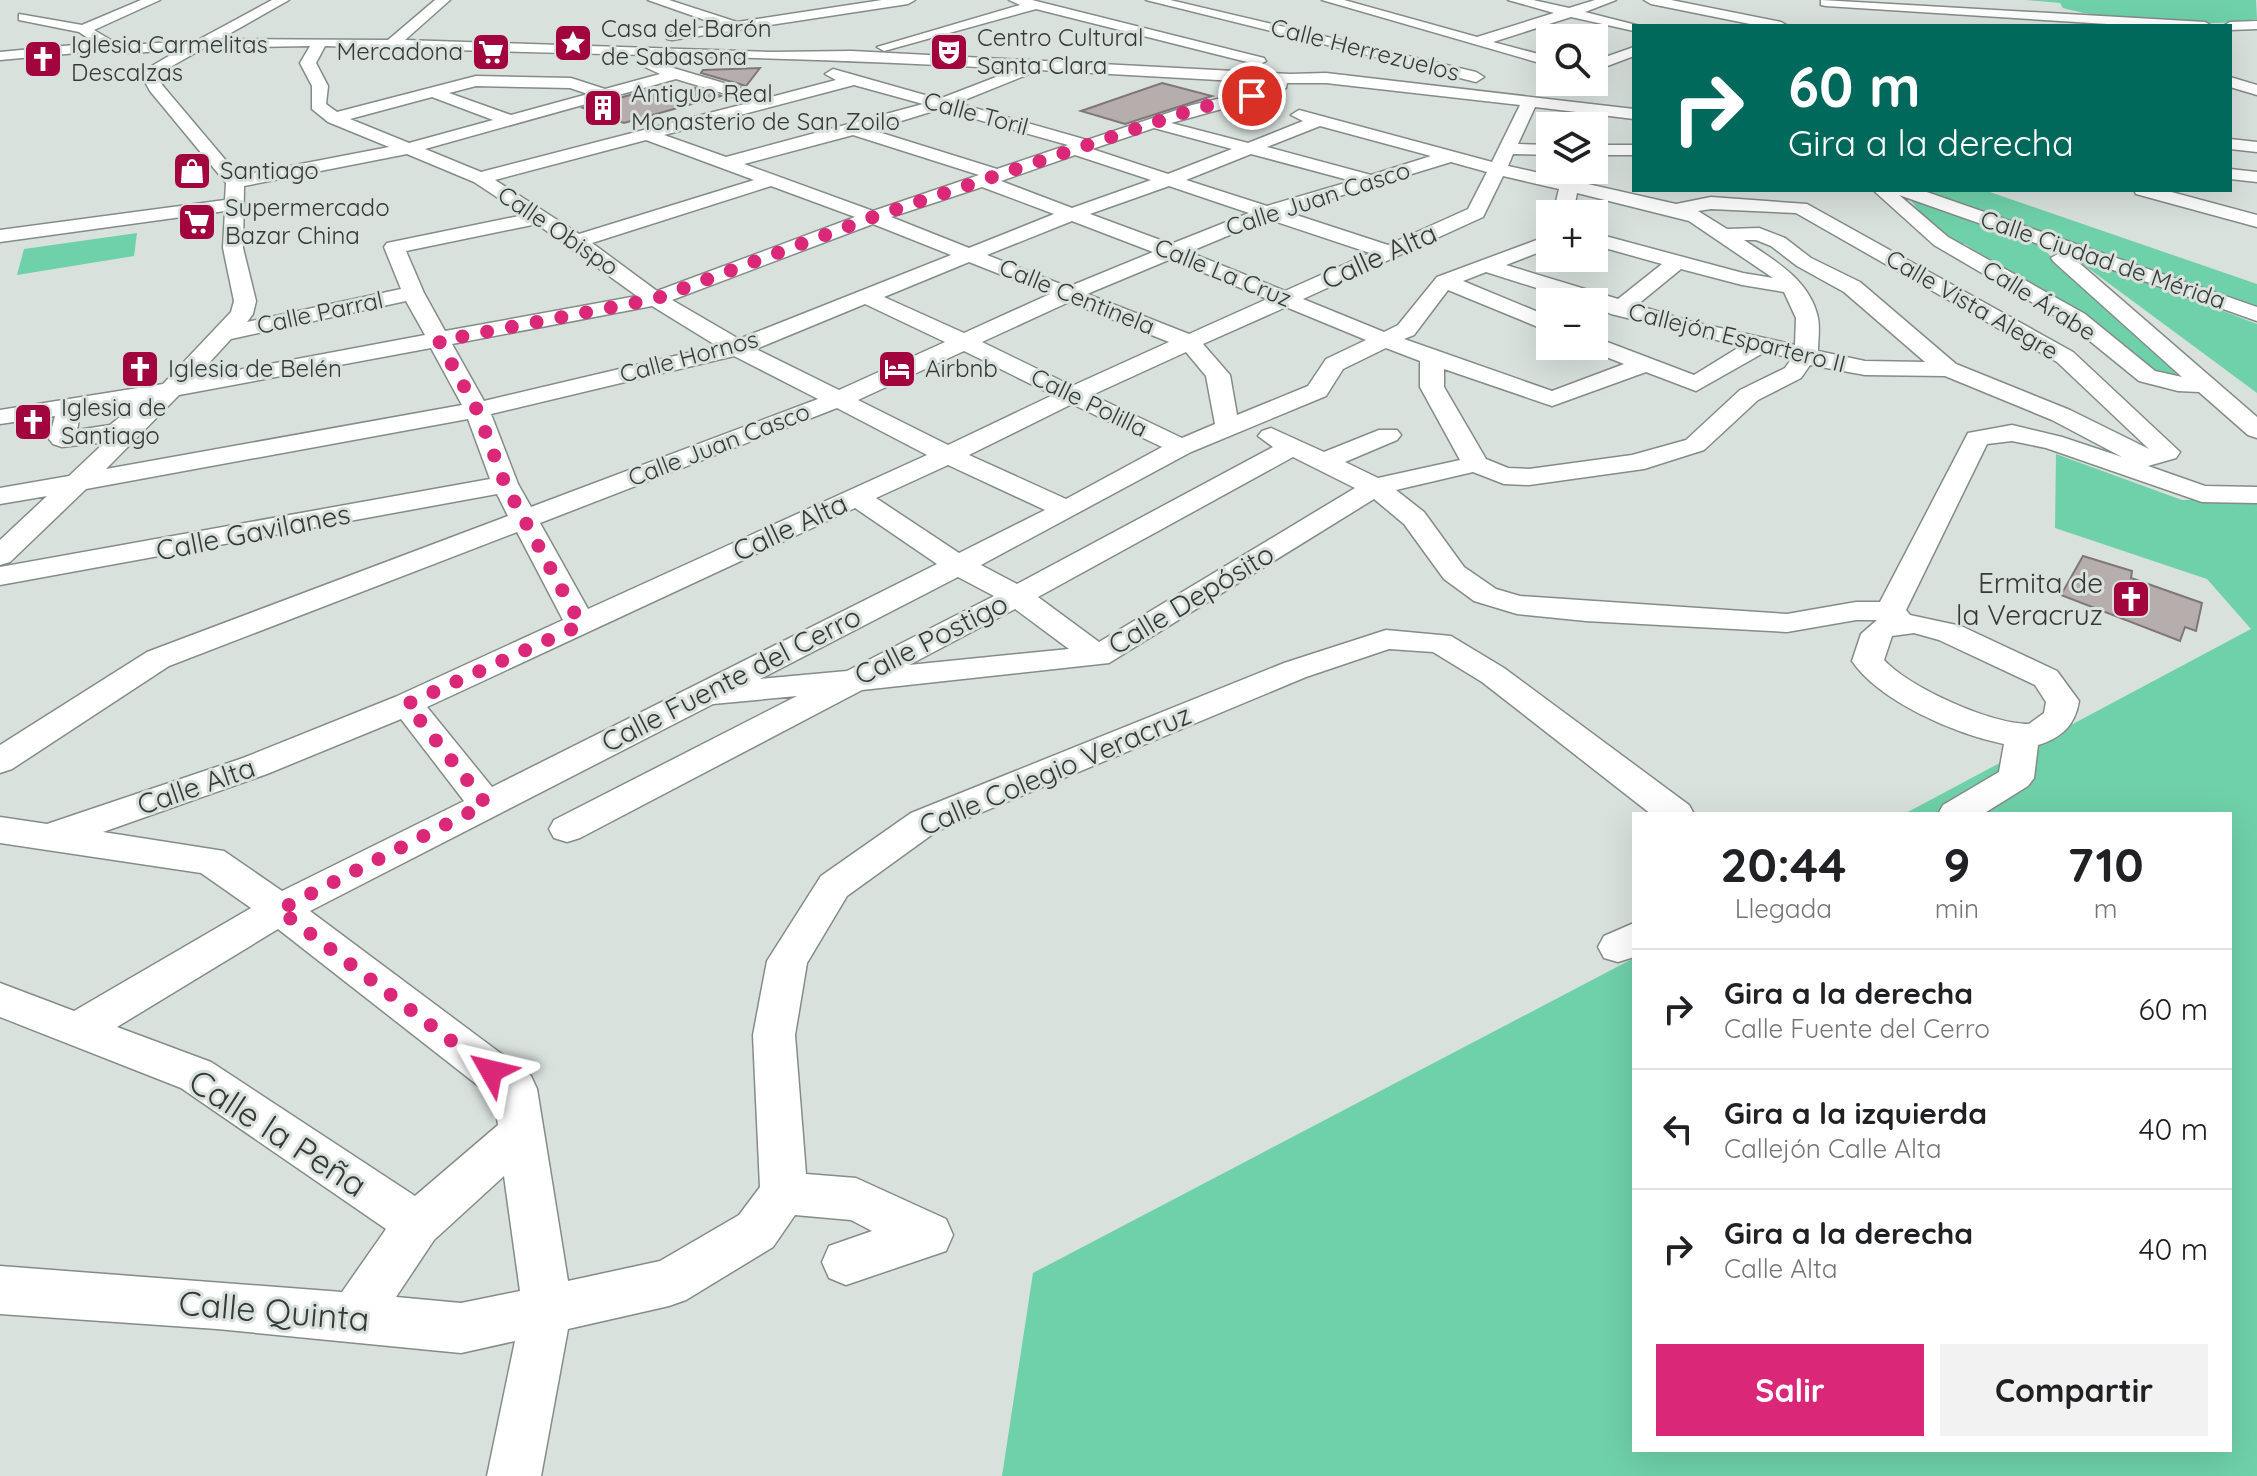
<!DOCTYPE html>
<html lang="es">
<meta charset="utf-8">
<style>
:root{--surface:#fff;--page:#f2f2f2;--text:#202124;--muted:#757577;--line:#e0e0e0;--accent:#db2777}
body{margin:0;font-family:Quicksand,sans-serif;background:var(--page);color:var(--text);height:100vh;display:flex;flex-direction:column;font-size:30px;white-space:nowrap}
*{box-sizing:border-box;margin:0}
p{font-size:26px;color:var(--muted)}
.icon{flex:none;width:44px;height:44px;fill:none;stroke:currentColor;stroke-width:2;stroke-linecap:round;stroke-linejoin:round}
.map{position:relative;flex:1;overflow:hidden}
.drawer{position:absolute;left:1632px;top:812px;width:600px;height:640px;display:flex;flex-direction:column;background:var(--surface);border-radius:0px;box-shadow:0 8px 32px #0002}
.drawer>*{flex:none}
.guide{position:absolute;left:1632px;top:24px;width:600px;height:168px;border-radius:0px;box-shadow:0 8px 32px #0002;background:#00695c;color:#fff;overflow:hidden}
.fabs{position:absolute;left:1536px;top:24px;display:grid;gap:16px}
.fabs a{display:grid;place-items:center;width:72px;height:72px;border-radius:0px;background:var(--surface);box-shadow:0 8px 32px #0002;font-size:40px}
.pin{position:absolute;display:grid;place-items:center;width:68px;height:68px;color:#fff;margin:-34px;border:4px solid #fff;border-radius:50%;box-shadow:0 2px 8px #0007}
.me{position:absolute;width:88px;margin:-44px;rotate:307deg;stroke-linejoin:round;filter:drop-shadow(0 0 6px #0008)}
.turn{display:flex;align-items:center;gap:28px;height:168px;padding:0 24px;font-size:36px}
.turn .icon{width:104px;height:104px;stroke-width:2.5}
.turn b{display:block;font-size:56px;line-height:68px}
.eta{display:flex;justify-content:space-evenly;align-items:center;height:136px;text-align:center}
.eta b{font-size:48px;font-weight:700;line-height:56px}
.action{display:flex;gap:16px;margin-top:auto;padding:16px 24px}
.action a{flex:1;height:92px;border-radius:0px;background:var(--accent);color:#fff;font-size:32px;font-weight:700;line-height:92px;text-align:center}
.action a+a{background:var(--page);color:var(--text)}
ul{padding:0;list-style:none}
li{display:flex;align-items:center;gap:24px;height:120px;padding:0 24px;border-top:2px solid var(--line)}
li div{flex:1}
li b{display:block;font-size:30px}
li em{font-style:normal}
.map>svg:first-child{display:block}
.green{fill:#6fd1a9}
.building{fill:#b6adad;stroke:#7f7677;stroke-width:2}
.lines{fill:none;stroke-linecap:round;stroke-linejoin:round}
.minor-casing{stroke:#848c88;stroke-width:3}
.minor{fill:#fff;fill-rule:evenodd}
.route{stroke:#db2777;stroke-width:14;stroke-dasharray:0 25.2}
.labels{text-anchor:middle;stroke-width:6;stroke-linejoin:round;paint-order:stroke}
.far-poi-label{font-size:24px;fill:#363938;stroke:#d9e1dd;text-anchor:start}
.far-street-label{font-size:24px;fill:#363938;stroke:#d9e1dd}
.street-label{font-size:28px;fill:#363938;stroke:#d9e1dd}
.poi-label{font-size:28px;fill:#363938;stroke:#d9e1dd;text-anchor:end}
.near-street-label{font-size:34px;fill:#363938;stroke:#d9e1dd}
</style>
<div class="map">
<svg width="2257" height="1476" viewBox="0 0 2257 1476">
<rect width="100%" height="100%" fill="#d9e1dd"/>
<g class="green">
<path d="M2025 0H2256L2257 19C2206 28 2113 22 2063 8L2060 3Z"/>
<path d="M1902 190 2075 248H2042L2178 373 2159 379 1965 244 1948 245Z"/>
<path d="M1923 190H1984L2257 284V314Z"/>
<path d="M137 233 134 256 17 275 24 249Z"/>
<path d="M2080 262H2095L2257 324V393Z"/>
<path d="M2056 454 2182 500 2257 499V1476H1002L1033 1273 1634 958V1450H2230V814H1904L2251 629 2207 579 2055 528Z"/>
</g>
<g class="building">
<path d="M760 68 746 86 701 73 703 70Z"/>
<path d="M1162 83 1212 96 1125 124 1081 111Z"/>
<path d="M695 88 721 96 624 123 583 108 648 90 689 104Z"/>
<path d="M2083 556 2132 571 2131 578 2202 603 2196 631 2185 627 2180 641 2061 595Z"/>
</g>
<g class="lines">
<g class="minor-casing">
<g id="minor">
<path d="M141 0H160L94 30 114 42 130 45 198 40 272 0H289L220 39 388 40 435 0H450L405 40 772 52 852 51 1290 74 1326 73 1634 109V119L1535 107 1518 144 1550 145V155L1513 154 1508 166 1676 204 1711 197 1807 204 2073 352 2180 452 2176 458 2148 466 2205 486 2257 487V503L2202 502 2046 448 2012 441 1987 444 1906 610 1910 615 1961 626 2057 671 2079 701C2075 726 2061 738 2038 745L2034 778 2028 786 1983 814H1938L1943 805 1999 772 2004 744C1956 734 1880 702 1852 661L1861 634 1877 620H1856L1787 632 1586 621 1517 614 1474 601 1444 579 1404 524 1374 499 1109 663 862 690 580 838 567 842 554 838 549 829 554 820 797 696 713 704 310 911 531 1076 537 1089 568 1281 660 1261 739 1215 760 1187 753 1035 767 961 821 876 911 813 1284 663 1386 630 1451 636 1504 668 1689 805 1694 814H1651L1482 682 1433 652 1389 649 1306 677 937 831 847 896 807 963 795 1035 806 1174 856 1178 946 1219 953 1235 946 1251 846 1285 829 1278 822 1262 829 1246 872 1231 851 1220 795 1215 773 1247 686 1300 669 1306 568 1329 541 1476H487L515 1341 461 1353 217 1329 0 1314V1266L342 1292 386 1229 181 1088 0 1017V983L74 1011 251 908 201 873 0 843V817L47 824 243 758 395 697 563 620 517 532 169 666 12 769 0 773V745L147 652 508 516 497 494 0 585V567L490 479 468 419 86 489 10 562 0 565V540L47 496 0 504V488L69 476 105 442 62 447 53 444 49 439 55 416 0 424V410L163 384 231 312 234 301 223 248 225 211 0 242V230L225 200 226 183 150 91 140 73 179 50 130 53 110 50 0 60V52L95 43 79 32 19 20V14L82 25ZM310 46 300 63 312 86V109L328 122 389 147 239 176 163 86 156 75 204 48ZM325 46C555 54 786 56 1017 69L939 99 833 69 825 74 836 80 771 97 653 62 645 67 660 74 605 89 571 78 476 76 337 112 326 104 328 86 316 63ZM1039 70 1272 83 1247 92 1192 105 1087 140 957 103ZM676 79 752 102 481 172 425 149ZM1287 83H1326L1520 105 1492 162 1299 110 1291 115 1303 121 1248 143 1171 123 1258 99 1286 88ZM854 85 923 104 726 157 664 135ZM476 86 570 88 588 94 511 115 449 93ZM432 97 493 120 409 143 350 119ZM940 109 1068 145 997 169 872 130ZM1320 126 1431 156 1371 175 1267 147ZM1154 128 1232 149 1168 174 1092 149ZM853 135 979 175 873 211 744 164ZM646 140 754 180 579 234 495 180ZM407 154 474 182 524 215 387 243 384 247 401 289 247 322 253 314 256 301 243 248 244 186ZM1251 154 1352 181 1267 206 1186 180ZM1075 155 1151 180 1072 208 1001 181ZM1451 162 1487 172 1468 209 1388 245 1287 212ZM1503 176 1559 189 1553 214H1573L1577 193 1689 221 1773 278 1743 273 1594 233V245L1662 264 1618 299 1506 265 1550 248V235L1437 277 1398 325 1384 332 1303 299 1483 217ZM771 186 855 217 657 291 592 243ZM1169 186 1249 213 1171 244 1090 214ZM982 187 1054 214 969 248 891 217ZM1711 209 1796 213 2057 362 2149 449 2070 410 1956 364 1860 282 1811 258 1785 238 1759 228 1727 229 1698 211ZM1268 219 1370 253 1285 291 1189 252ZM1072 221 1153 252 1068 287 987 255ZM537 224 637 296 445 331 424 293 406 251ZM873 224 951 255 739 339 672 300ZM1744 240H1756L1771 246 1797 266 1844 292 1925 362 1865 361 1818 351C1818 341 1820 328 1818 318 1810 280 1774 260 1744 240ZM1171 259 1267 299 1189 334 1087 294ZM969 262 1050 294 964 333 884 297ZM1681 269 1742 285 1784 292 1796 318 1795 345 1689 321 1637 305ZM1486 272 1581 302H1594V306L1611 314 1741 346 1694 375 1594 337V346H1584L1586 349 1624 364 1552 391 1404 339 1414 335 1448 290 1550 332V317L1463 281ZM406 301 425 335 195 378 231 339ZM1069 302 1169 342 1072 386 982 342ZM865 304 945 342 839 390 756 349ZM652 306 717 346 484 401 452 344ZM1286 307 1366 340 1326 359 1308 386 1237 415 1230 375 1203 344ZM431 348 462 405 106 469 179 395ZM1386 348 1420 361V387L1460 460 1378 478 1345 462 1397 440 1401 435 1397 430H1379L1324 452 1271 428 1262 431 1258 436 1273 447 1017 584 981 565 1191 452 1326 396 1343 369ZM964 351 1053 395 948 445 858 400ZM1186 352 1206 376 1215 424 1182 438 1092 395ZM1765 352 1792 358 1785 368 1740 390 1686 440 1632 455 1529 469 1508 468 1486 459 1444 387V369L1552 406 1646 372 1696 391ZM734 356 818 399 531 507 518 484 491 414ZM1810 365 1865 375 1945 376 2052 420 2122 457 2062 437 2012 425 1968 433 1880 602H1856L1787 614 1520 596 1496 589 1464 567 1424 512 1396 490 1473 472 1504 484 1529 485 1644 469 1704 450 1758 400 1801 378ZM1072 404 1162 447 1066 499 969 455ZM837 408 927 455 588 609 540 523ZM114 409 126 412 110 425 77 430 80 415ZM1293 457 1355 488 1099 642 1038 597ZM948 465 1045 510 959 553 876 498ZM855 508 937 564 492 787 427 707ZM958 577 994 596 847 671 760 679ZM1015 609 1069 649 909 665ZM1914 633 1939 640 2035 685 2046 702 2044 713 2029 724C1991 724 1910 688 1884 660L1892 636ZM401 719 464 801 282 891 224 851 103 832 267 774ZM278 929 494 1098 498 1125 415 1196 211 1062 117 1027ZM504 1176 520 1291 461 1303 396 1297 434 1240Z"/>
<path d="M648 0H669L737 22 882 0H915L908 4 672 40 667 39V33L719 25Z"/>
<path d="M1009 0H1032L1264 58 1266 61 1259 65 1036 9 884 51 877 47 1020 5Z"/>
<path d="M1146 0H1170L1476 72 1484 77 1476 82Z"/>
<path d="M1322 0H1344L1477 37 1554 13 1508 0H1533L1569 8 1595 0H1616L1585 12 1640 26H1634V31L1571 17 1493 42 1550 57V66Z"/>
<path d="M1644 0H1671L1781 22 1788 26H1760L1651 4Z"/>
<path d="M1821 0 2205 22 2212 26H2139L1826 6 1821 5Z"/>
<path d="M2257 21V29L2230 30V26H2223L2230 22Z"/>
<path d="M1634 47V56L1594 71V61Z"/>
<path d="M2230 77 2257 85V95L2230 87Z"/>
<path d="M2230 139 2257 142V152L2230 149Z"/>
<rect x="1594" y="145" width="40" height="10"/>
<path d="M2230 169 2257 172V182L2230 179Z"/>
<path d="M1873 190H1921L2257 307V321L2085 260 2078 262 2257 417V438L2248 435 2199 392 2178 391 2139 381 2069 324 1934 245ZM1899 195 2061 252 2051 258 2054 262 2182 377 2155 371 2085 314 1948 237Z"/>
<path d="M2134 190H2164L2257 215V227L2136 194Z"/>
<path d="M1634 923V957L1618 962 1604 958 1598 947 1604 936Z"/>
</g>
</g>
<use href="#minor" class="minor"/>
</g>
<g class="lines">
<path class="route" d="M491 1071 279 910 486 804 407 704 581 625 505 484 477 410 439 341 655 299 873 217 1198 108 1252 96"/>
</g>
<defs>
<g id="sight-square" transform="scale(2)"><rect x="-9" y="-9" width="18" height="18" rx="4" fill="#a2043e" stroke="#d9e1dd"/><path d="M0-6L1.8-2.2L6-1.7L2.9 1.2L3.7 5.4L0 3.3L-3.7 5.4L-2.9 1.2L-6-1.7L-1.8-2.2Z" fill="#fff"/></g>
<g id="supermarket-square" transform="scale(2)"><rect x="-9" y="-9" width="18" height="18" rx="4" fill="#a2043e" stroke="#d9e1dd"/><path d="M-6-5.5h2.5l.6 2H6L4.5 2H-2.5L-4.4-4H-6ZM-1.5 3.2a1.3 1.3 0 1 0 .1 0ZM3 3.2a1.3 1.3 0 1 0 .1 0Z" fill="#fff"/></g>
<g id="theatre-square" transform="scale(2)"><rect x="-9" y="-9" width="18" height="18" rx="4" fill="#a2043e" stroke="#d9e1dd"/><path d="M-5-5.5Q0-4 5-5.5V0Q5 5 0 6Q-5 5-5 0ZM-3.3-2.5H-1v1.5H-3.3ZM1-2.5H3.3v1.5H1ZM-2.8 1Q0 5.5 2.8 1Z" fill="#fff"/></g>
<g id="church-square" transform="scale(2)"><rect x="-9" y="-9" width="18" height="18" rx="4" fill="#a2043e" stroke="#d9e1dd"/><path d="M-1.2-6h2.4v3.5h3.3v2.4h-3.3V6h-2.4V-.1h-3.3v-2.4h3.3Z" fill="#fff"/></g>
<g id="building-square" transform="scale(2)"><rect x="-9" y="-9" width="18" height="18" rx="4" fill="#a2043e" stroke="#d9e1dd"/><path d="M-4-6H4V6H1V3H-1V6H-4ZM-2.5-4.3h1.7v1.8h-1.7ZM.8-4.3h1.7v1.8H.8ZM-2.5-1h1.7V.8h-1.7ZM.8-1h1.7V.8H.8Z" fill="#fff"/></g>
<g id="shop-square" transform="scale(2)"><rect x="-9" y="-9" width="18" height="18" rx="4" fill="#a2043e" stroke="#d9e1dd"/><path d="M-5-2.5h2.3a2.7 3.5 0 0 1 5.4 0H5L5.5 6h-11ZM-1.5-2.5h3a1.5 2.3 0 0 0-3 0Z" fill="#fff"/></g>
<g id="hotel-square" transform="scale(2)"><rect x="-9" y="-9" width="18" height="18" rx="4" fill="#a2043e" stroke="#d9e1dd"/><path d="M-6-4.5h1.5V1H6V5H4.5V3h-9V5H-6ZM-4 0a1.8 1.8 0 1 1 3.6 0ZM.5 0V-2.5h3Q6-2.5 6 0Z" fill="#fff"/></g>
</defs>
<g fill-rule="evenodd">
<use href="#sight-square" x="573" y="43"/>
<use href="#supermarket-square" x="491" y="52"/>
<use href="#theatre-square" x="949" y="52"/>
<use href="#church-square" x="43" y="59"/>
<use href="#building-square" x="603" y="108"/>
<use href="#shop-square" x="192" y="171"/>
<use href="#supermarket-square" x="197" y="222"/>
<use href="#church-square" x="140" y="369"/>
<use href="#hotel-square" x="897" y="369"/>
<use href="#church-square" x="33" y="422"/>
<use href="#church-square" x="2131" y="599"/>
</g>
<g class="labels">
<g class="far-poi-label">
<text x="601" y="37">Casa del Barón<tspan x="601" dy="28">de Sabasona</tspan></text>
<text x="977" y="46">Centro Cultural<tspan x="977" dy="28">Santa Clara</tspan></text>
<text x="71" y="53">Iglesia Carmelitas<tspan x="71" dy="28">Descalzas</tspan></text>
<text x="463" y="60" text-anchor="end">Mercadona</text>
<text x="631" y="102">Antiguo Real<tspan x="631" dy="28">Monasterio de San Zoilo</tspan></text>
<text x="220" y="179">Santiago</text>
<text x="225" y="216">Supermercado<tspan x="225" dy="28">Bazar China</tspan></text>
<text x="168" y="377">Iglesia de Belén</text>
<text x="925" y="377">Airbnb</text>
<text x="61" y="416">Iglesia de<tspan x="61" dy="28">Santiago</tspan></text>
</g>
<g class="far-street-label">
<text transform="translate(1365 50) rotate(14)" y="8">Calle Herrezuelos</text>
<text transform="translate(976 114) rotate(15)" y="8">Calle Toril</text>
<text transform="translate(1318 199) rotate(-18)" y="8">Calle Juan Casco</text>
<text transform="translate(558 231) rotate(34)" y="8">Calle Obispo</text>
<text transform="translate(2103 260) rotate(19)" y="8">Calle Ciudad de Mérida</text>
<text transform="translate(1223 273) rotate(22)" y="8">Calle La Cruz</text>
<text transform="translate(1077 297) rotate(22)" y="8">Calle Centinela</text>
<text transform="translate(2039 301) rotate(32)" y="8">Calle Árabe</text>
<text transform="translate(1972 305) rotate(30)" y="8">Calle Vista Alegre</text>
<text transform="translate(320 313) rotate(-12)" y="8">Calle Parral</text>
<text transform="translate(1737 338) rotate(14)" y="8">Callejón Espartero II</text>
<text transform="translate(689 357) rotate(-15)" y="8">Calle Hornos</text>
<text transform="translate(1089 403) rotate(26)" y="8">Calle Polilla</text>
<text transform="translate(719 445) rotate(-21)" y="8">Calle Juan Casco</text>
</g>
<g class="street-label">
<text transform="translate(1379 256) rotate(-24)" y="10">Calle Alta</text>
<text transform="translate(790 527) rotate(-25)" y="10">Calle Alta</text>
<text transform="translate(253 532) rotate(-11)" y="10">Calle Gavilanes</text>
<text transform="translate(1191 599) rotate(-31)" y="10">Calle Depósito</text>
<text transform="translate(931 639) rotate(-27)" y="10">Calle Postigo</text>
<text transform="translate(731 679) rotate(-27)" y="10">Calle Fuente del Cerro</text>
<text transform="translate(1055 770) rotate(-23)" y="10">Calle Colegio Veracruz</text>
<text transform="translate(196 786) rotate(-19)" y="10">Calle Alta</text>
</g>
<g class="poi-label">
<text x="2103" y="593">Ermita de<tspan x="2103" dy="32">la Veracruz</tspan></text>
</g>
<g class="near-street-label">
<text transform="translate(278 1133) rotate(33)" y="12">Calle la Peña</text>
<text transform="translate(274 1311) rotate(5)" y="12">Calle Quinta</text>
</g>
</g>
</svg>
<div class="fabs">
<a><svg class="icon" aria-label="search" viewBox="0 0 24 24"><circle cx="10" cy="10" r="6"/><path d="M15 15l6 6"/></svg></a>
<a><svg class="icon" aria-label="layers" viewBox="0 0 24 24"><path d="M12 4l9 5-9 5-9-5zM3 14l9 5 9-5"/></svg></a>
<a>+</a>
<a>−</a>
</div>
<div class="pin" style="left:1252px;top:96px;background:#d93025"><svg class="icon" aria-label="arrive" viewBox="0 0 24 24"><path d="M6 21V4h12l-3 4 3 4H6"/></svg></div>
<svg class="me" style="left:491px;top:1071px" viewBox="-20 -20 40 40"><path d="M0-17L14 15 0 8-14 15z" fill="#db2777" stroke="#fff" stroke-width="4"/></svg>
<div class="guide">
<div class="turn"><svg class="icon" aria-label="right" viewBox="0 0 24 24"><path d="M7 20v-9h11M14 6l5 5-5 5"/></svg><div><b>60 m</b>Gira a la derecha</div></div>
</div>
<section class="drawer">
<div class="eta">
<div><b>20:44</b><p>Llegada</p></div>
<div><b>9</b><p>min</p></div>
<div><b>710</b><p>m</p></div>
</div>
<ul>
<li><svg class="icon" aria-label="right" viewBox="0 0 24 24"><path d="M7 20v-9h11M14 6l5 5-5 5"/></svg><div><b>Gira a la derecha</b><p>Calle Fuente del Cerro</p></div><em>60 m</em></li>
<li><svg class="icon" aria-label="left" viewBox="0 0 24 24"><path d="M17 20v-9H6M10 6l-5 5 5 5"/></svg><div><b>Gira a la izquierda</b><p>Callejón Calle Alta</p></div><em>40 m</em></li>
<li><svg class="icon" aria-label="right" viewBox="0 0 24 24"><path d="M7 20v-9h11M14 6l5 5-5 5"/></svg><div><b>Gira a la derecha</b><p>Calle Alta</p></div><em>40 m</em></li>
</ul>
<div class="action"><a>Salir</a><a>Compartir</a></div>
</section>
</div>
